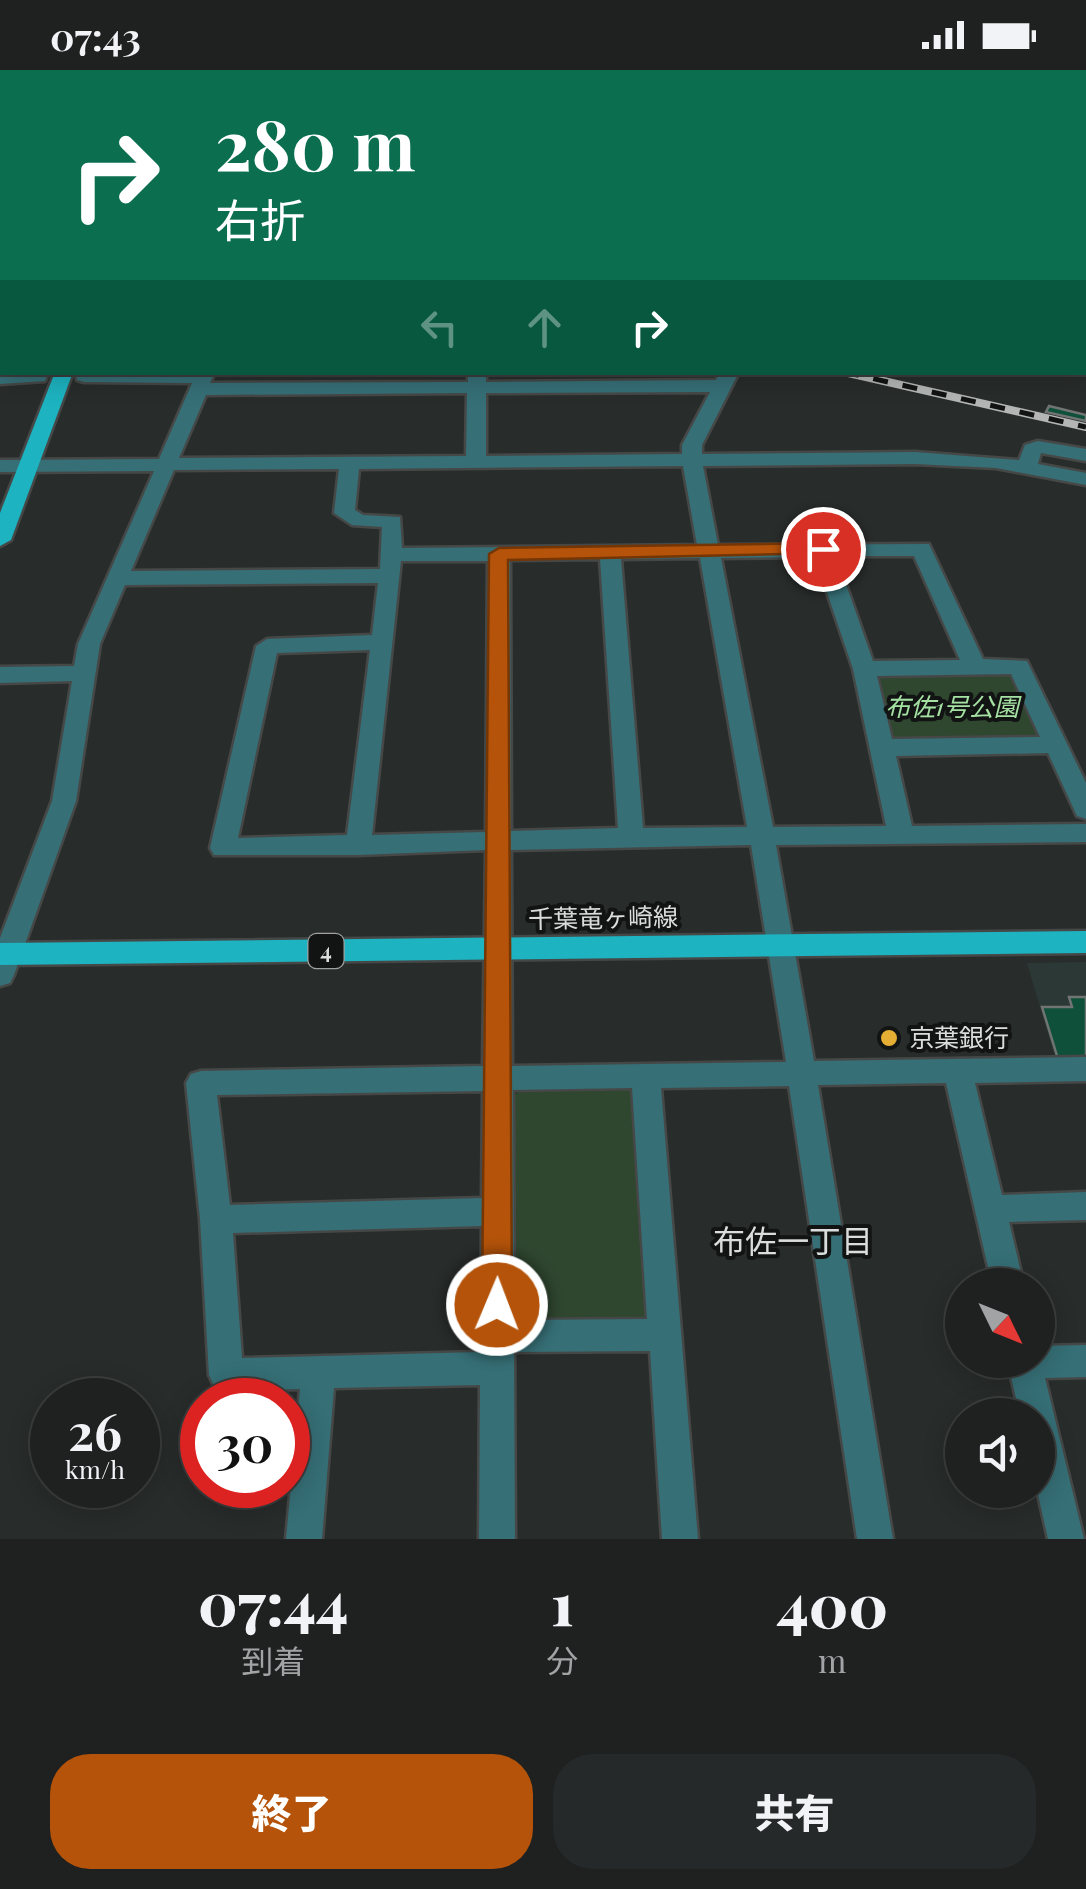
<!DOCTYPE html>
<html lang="ja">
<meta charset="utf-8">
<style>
:root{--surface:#1e2120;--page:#262929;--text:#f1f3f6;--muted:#a1a3a5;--line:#3c3e3e;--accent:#b45309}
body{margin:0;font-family:"Playfair Display","Noto Sans JP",serif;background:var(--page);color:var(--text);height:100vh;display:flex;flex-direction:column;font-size:38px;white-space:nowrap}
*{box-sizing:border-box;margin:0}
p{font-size:32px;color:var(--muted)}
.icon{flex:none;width:55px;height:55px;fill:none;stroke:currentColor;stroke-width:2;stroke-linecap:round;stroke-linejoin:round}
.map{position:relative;height:1469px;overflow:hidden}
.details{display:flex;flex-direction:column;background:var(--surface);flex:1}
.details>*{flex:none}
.top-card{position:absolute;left:0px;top:0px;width:1088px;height:305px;box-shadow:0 5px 25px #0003,0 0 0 2px var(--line);background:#0b6e4f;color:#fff;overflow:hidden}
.needle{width:65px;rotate:133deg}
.controls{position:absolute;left:945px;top:1198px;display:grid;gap:20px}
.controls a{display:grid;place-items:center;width:110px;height:110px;border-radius:50%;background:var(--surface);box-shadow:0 5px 25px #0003,0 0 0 2px var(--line);font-size:50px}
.speed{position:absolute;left:30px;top:1308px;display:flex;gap:20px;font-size:50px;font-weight:700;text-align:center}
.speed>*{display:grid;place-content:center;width:130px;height:130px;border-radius:50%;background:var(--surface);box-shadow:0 5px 25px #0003,0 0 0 2px var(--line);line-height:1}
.speed small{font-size:25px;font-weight:400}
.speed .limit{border:15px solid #d22;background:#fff;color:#111}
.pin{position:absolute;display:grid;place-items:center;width:85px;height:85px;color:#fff;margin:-42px;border:5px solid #fff;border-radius:50%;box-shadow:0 2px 10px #0007}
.me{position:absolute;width:110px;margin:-55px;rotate:1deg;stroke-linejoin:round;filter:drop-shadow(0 0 8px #0008)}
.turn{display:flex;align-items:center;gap:35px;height:210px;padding:0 50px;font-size:45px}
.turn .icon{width:130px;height:130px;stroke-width:2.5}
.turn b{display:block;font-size:70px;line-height:85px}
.lanes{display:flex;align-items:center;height:95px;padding:0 50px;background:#0003;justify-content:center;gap:50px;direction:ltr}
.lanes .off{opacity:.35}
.eta{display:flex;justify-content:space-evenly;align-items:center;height:170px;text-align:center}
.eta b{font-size:60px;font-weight:800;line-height:70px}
.cta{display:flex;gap:20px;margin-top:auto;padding:20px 50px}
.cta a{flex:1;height:115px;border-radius:40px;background:var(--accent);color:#fff;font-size:40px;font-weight:800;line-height:115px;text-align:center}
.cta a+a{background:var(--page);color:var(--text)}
.status{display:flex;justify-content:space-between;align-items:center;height:70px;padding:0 50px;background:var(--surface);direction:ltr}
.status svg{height:28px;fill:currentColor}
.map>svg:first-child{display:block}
.built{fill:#2c3836}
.green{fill:#2f462f}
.building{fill:#0e5039;stroke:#707472;stroke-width:2.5}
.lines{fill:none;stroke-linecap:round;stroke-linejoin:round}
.minor-casing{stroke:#454847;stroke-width:5}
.major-casing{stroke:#454847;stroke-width:5}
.highway-casing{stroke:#454847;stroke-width:5}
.minor{fill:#366f76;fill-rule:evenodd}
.major{fill:#1db3c0;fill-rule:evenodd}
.highway{fill:#4fc9d6;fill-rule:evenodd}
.rail-casing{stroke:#b3b6b5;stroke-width:8}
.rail{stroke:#121414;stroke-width:5;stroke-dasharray:15;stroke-linecap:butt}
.route{fill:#b45309;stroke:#753606;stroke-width:2.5}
.poi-dot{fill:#e4ae35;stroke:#121414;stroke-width:4}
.labels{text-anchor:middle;stroke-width:8;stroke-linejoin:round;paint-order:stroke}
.shield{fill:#121414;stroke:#9fa1a1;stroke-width:2.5}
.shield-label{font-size:22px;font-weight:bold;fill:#dbdddd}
.park-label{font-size:25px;font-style:italic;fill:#a5e1a3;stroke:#121414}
.street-label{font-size:25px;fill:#dbdddd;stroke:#121414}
.poi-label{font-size:25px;fill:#dbdddd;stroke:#121414;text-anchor:start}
.near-neighbourhood-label{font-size:32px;fill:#dbdddd;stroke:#121414}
</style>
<div class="status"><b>07:43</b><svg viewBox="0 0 49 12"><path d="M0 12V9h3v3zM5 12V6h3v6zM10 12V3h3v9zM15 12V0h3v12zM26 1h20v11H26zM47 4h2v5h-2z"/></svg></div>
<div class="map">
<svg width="1086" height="1469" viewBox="0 0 1086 1469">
<rect width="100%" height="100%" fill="#282c2b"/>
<path class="built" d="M1086 892V990L1056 991 1027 893Z"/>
<g class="green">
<path d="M1009 604 1040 669 887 671 873 606Z"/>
<path d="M632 1020 648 1257 510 1259V1030L519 1021Z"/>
</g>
<g class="building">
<path d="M1049 336 1086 345V351L1046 342Z"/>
<path d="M1069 927H1086V988L1058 989 1042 937H1072Z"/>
</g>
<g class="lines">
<g class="minor-casing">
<g id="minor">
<path d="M314 0H328L329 2H315Z"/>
<path d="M579 0H594L595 2H581Z"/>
<path d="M0 144 2 145V155L0 154Z"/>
<rect x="0" y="196" width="2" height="10"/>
<rect x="1085" y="201" width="1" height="10"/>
<rect x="0" y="233" width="2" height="10"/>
<rect x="1085" y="274" width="1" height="11"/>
<path d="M0 302H48L45 311 0 314Z"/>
<path d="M76 302H215L210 313 468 312V302H486V312L716 310 720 302H739L702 375V384L915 382 1019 390 1025 375 1038 371 1086 379V391L1041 383 1038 394 1086 403V415L996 398 915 394 703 396 718 475 929 474 983 589 1027 591 1086 713V749L1077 746 1048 683 896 686 912 756 1086 754V772L776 775 814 991 1086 987V1011L975 1013 1002 1125 1086 1122V1150L1009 1152 1024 1215H992L946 1013 818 1015 893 1469H857L789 1016 661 1018 698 1469H662L650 1281 514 1282 515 1469H479L480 1315 334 1318 322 1469H286L300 1319 226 1321 214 1316 209 1305 200 1149 186 1013 191 1004 201 1001 483 996 486 780 358 785H214L210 778 256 576 267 569 372 565 378 513 125 515 100 574 76 731 14 905 10 913 0 916V868L52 731 72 611 0 613V597L74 596 78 574 154 401 0 402V390L159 389 192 313 84 312 77 310ZM710 322 682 375V384L486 386V323ZM467 323 466 386 179 388 206 325ZM683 396 697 475 402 478 400 447 363 445 355 440 359 399ZM339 399 334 443 352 455 382 457 380 499 131 501 174 400ZM836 486H914L960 590 873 591ZM815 487 853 599 886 756 773 757 721 488ZM700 488 747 757 643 758 621 489ZM600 489 618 758 511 761 510 490ZM401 491H488L486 762 372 765ZM370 580 347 765 238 768 277 583ZM1011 604 1040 667 892 669 877 606ZM751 775 786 992 512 996 511 780ZM632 1018 647 1249 514 1250 513 1020ZM483 1021 482 1128 230 1135 217 1025ZM482 1156 481 1282 242 1288 233 1163Z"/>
<path d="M1086 1275V1307L1045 1308 1084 1469H1048L1037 1420 1038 1345H1020L1007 1290H1038V1276Z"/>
</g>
</g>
<g class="major-casing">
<g id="major">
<path d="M55 302H73L11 470 0 476V443Z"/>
<path d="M1086 861V883L0 895V873Z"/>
</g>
</g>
<g class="highway-casing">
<g id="highway">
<path d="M30 0H73L74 2H31Z"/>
<rect x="1085" y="75" width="1" height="10"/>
</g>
</g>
<use href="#minor" class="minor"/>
<use href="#major" class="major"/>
<use href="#highway" class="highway"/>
<g class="rail-casing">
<path id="rail" d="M844 302 1086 357"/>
</g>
<use href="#rail" class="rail"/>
</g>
<path class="route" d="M823 473 830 475V483L508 490 512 1235 508 1245 497 1249 487 1245 482 1235 489 484 499 478Z"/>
<circle class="poi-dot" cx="889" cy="968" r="10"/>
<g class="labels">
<rect class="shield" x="308.5" y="864" width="35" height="34" rx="8"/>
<g class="shield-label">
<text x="326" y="889">4</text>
</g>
<g class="park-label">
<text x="952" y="646">布佐1号公園</text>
</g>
<g class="street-label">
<text transform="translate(603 848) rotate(-1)" y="9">千葉竜ヶ崎線</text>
</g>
<g class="poi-label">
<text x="909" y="977">京葉銀行</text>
</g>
<g class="near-neighbourhood-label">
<text x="793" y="1183">布佐一丁目</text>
</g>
</g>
</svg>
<div class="controls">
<a><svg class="needle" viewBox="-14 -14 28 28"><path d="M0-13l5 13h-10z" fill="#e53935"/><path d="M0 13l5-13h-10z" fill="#a1a3a5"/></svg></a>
<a><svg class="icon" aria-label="sound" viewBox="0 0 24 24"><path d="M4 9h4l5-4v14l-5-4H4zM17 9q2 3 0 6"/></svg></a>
</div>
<div class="speed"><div>26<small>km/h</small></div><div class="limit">30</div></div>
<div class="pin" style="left:823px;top:479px;background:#d93025"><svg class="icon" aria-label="arrive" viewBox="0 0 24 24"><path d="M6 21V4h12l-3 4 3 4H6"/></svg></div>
<svg class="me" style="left:497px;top:1235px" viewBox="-20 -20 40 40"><circle r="17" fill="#b45309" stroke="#fff" stroke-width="3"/><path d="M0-11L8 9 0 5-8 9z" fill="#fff"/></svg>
<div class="top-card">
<div class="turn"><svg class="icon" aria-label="right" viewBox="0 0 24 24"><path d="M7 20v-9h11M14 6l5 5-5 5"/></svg><div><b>280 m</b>右折</div></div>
<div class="lanes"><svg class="icon off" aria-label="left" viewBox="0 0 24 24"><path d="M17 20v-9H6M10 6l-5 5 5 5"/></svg><svg class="icon off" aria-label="ahead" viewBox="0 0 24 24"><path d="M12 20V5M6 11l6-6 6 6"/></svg><svg class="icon" aria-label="right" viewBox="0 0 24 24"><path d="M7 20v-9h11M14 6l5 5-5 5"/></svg></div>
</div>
</div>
<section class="details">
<div class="eta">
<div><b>07:44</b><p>到着</p></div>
<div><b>1</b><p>分</p></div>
<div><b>400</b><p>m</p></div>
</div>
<div class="cta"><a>終了</a><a>共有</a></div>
</section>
